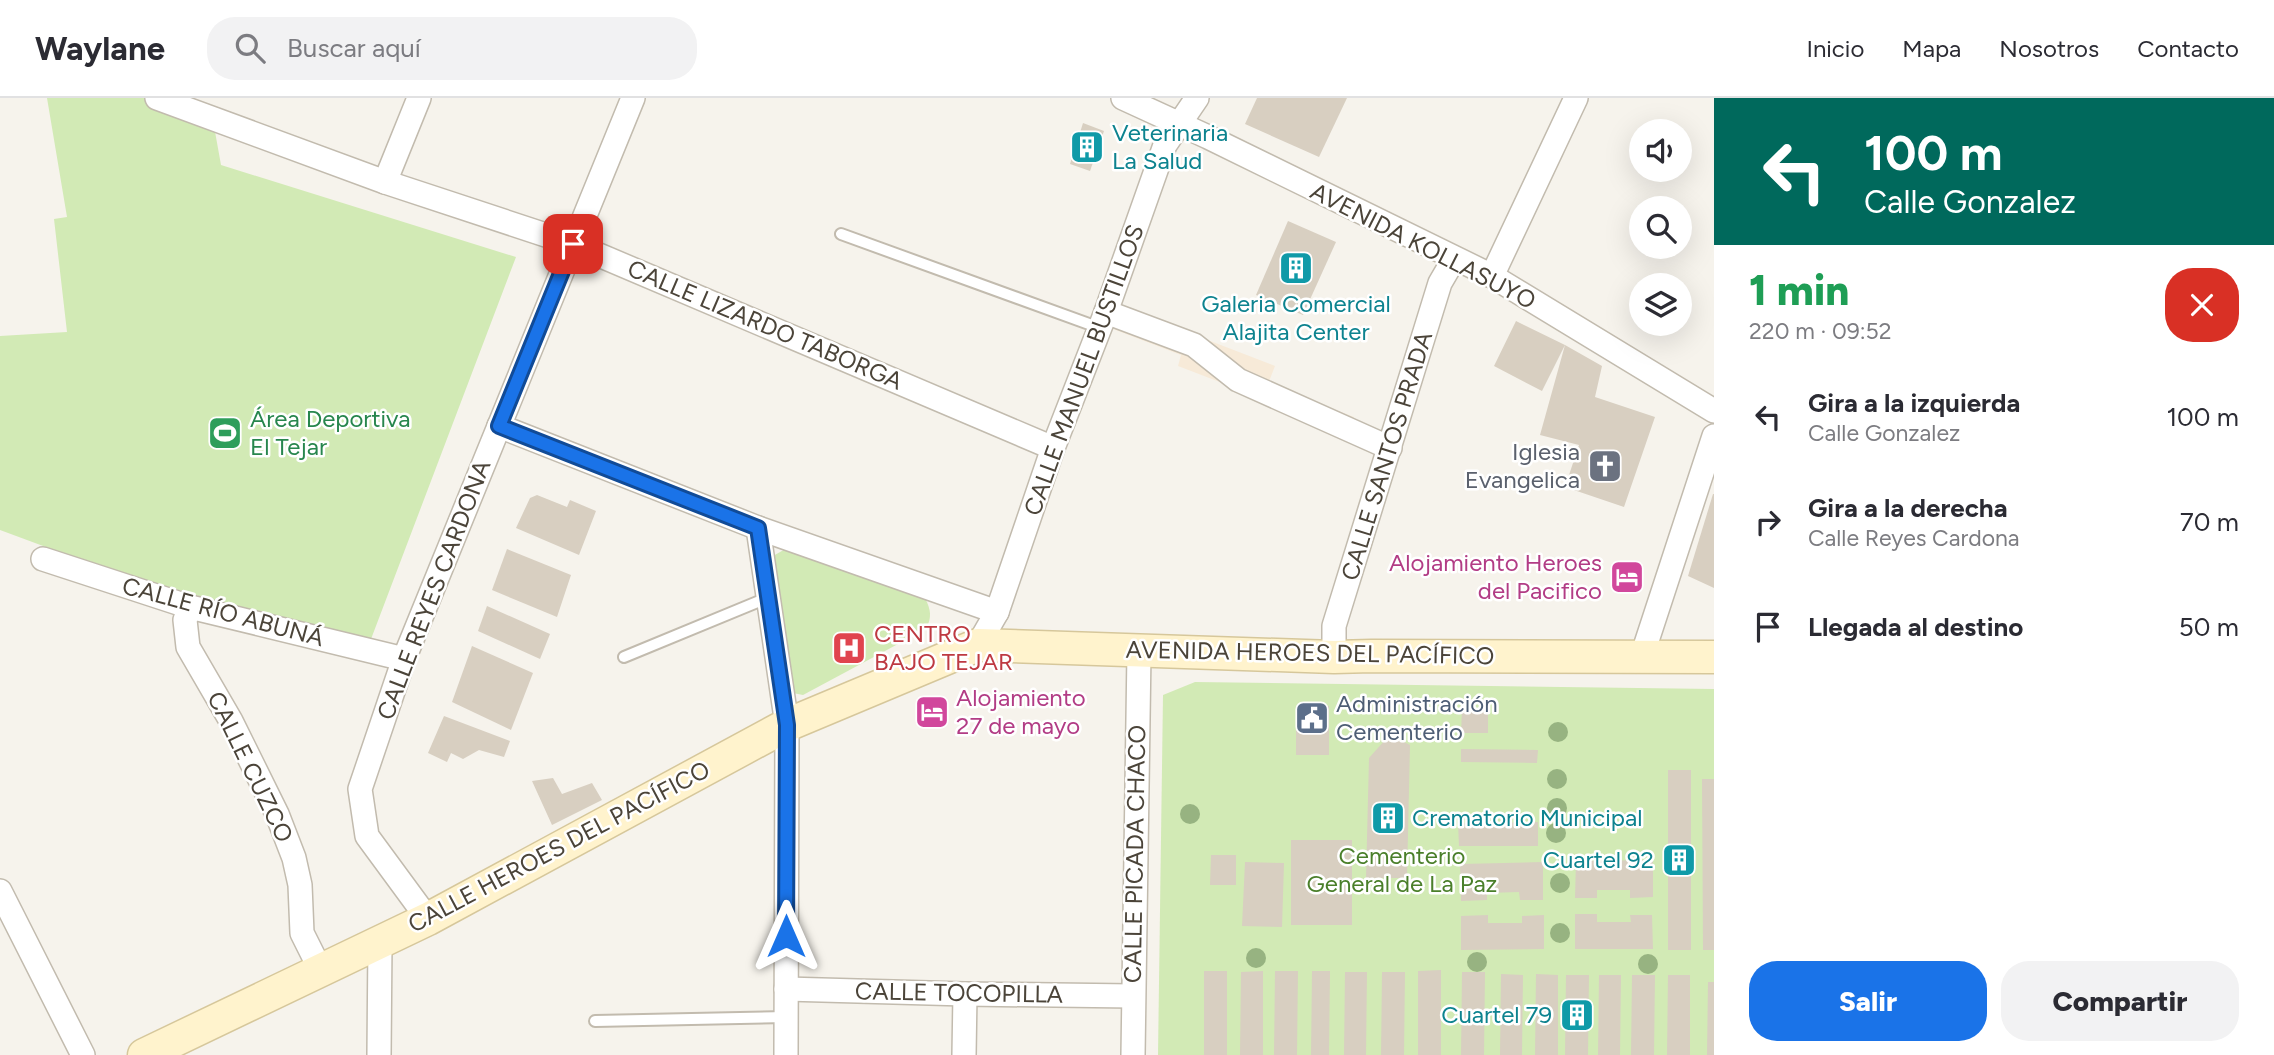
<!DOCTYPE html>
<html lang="es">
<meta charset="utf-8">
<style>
:root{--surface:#fff;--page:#f2f2f3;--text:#2b2b33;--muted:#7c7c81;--line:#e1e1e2;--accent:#1a73e8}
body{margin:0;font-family:Figtree,sans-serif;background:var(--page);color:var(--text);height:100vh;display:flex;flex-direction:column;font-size:26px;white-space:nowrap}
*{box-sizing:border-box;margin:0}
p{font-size:23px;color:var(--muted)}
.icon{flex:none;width:38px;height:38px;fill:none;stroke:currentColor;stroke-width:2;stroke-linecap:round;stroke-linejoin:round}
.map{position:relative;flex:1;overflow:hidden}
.drawer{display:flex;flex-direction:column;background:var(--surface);width:560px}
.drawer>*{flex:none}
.top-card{background:#00695c;color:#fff;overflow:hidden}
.controls{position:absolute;left:1629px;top:21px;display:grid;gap:14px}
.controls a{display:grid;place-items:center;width:63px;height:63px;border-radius:50%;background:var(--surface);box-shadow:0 7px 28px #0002;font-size:35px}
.pin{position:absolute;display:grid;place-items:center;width:60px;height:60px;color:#fff;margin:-30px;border-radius:14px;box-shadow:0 4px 10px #0006}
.me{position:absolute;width:77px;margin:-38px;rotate:0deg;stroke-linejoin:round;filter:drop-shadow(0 0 5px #0008)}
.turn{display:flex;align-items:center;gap:24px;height:147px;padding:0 35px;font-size:32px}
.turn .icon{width:91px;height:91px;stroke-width:2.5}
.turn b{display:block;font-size:49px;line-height:60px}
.round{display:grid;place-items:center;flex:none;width:74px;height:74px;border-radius:28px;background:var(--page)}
.headline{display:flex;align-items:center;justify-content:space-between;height:119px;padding:0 35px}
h1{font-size:42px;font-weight:800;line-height:52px;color:#1e9e55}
.action{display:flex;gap:14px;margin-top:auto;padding:14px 35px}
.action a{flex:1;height:80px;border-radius:28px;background:var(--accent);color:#fff;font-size:28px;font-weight:800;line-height:80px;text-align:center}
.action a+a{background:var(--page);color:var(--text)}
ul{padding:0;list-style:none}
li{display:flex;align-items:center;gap:21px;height:105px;padding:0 35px}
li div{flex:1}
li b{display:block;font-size:26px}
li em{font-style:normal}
header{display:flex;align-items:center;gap:42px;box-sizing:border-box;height:98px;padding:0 35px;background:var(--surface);border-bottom:2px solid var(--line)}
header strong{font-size:33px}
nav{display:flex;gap:38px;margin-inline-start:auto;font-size:24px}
.search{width:490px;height:63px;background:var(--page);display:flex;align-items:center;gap:18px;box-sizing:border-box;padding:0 24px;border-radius:28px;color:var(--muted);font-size:26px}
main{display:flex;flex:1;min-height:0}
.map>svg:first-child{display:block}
.commercial{fill:#f7ead8}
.green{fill:#d2eab5}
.building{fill:#d8cfc1}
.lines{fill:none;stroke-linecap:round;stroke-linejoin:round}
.lane-casing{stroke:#c2bbae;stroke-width:14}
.street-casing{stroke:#c2bbae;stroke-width:26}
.secondary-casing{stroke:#d6c79b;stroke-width:35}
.lane{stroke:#fff;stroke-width:10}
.street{stroke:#fff;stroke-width:23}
.secondary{stroke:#fff3cd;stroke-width:32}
.tree{fill:#97b381}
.route-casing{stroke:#114b97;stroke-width:18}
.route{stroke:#1a73e8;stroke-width:12}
.labels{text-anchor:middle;stroke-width:5;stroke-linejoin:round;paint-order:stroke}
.culture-label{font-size:24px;fill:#0d838f;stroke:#fff;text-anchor:start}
.street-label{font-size:24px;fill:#4b4439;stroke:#fff}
.leisure-label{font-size:24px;fill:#27864d;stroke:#fff;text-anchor:start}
.worship-label{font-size:24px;fill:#5b616d;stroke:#fff;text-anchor:end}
.hotel-label{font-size:24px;fill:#b23c85;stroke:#fff;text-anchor:end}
.health-label{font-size:24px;fill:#be3a42;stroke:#fff;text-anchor:start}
.service-label{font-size:24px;fill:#4e5e75;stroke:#fff;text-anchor:start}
.park-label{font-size:24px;fill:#4a7f2a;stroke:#fff}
</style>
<header>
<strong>Waylane</strong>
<div class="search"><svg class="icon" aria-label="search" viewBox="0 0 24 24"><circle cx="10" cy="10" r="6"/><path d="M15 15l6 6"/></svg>Buscar aquí</div>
<nav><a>Inicio</a><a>Mapa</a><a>Nosotros</a><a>Contacto</a></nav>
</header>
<main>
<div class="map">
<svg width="1714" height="957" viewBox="0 0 1714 957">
<rect width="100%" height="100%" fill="#f6f3ec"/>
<path class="commercial" d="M1122 209 1275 268 1268 286 1354 319 1348 333 1178 268 1181 257 1113 231Z"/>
<g class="green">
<path d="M47 0H144L214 28 221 67 516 159 368 549 89 465 0 432V238L67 234 54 121 67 119Z"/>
<path d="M789 449 925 500C931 512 932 519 926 531L803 597 788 594 773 458Z"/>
<path d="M1195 584 1714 591V957H1158L1163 597Z"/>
</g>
<g class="building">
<path d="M1257 0H1347L1319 59 1245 26Z"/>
<path d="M1083 25 1104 33 1090 73 1070 66Z"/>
<path d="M1288 123 1336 144 1303 217 1256 197Z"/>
<path d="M1516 223 1565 247 1602 268 1595 299 1655 319 1624 409 1565 389 1579 347 1540 337 1565 247 1542 293 1494 268Z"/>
<path d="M1713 396H1714V490L1688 478Z"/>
<path d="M537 397 567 409 570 402 596 413 579 457 516 430 530 400Z"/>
<path d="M507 451 571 477 557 519 492 492Z"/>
<path d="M487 508 550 536 540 561 478 533Z"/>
<path d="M472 548 533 575 511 632 452 604Z"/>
<rect x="1296" y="608" width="33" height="49"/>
<path d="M1462 611 1488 612V635H1461Z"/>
<path d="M444 618 510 643 504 659 479 652 463 661 451 655 447 664 428 655Z"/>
<path d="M1385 642H1400L1410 647 1407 780H1366L1369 660Z"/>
<path d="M1461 651 1538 652 1537 665 1461 664Z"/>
<rect x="1668" y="672" width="23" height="180"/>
<path d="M553 680 562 696 592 685 602 702 552 727 532 683Z"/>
<path d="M1702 681H1714V852H1703Z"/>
<path d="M1538 724V748H1459L1458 725Z"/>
<rect x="1291" y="742" width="61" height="85"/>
<path d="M1211 757H1236V787H1210Z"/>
<path d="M1653 762V799L1630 800V792H1597V800H1575L1576 763Z"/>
<path d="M1245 764 1284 765 1282 829 1242 828Z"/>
<path d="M1543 764V802H1520L1519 794 1487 795V802L1461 803 1460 766Z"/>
<path d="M1575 816H1597V824H1631L1630 817H1652L1653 851H1575Z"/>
<path d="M1488 817V825H1522V818L1544 817V851L1461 852V818Z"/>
<path d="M1441 872V957H1418V873Z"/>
<rect x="1204" y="873" width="23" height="84"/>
<path d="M1263 873V957H1240L1241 874Z"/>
<path d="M1275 873H1298L1297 957H1274Z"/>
<path d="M1312 873H1330L1329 957H1311Z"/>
<path d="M1345 874H1367L1366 957H1344Z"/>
<path d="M1382 874H1405L1404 957H1381Z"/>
<path d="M1462 874H1485L1484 957H1461Z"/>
<path d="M1501 876 1523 877 1522 957H1500Z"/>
<path d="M1536 876 1558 877V957H1535Z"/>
<path d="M1566 877H1589L1588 957H1565Z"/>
<path d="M1599 877H1621L1620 957H1598Z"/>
<path d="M1632 877H1655L1654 957H1631Z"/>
<path d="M1668 877H1690V957H1667Z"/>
<path d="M1708 884H1714V957H1707Z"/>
</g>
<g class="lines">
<g class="lane-casing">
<g id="lane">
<path d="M841 136 1100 230"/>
<path d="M624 559 767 500"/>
<path d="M595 923 786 919"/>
</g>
</g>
<g class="street-casing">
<g id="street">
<path d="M157 0 385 84 573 146 1053 350"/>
<path d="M1123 0 1208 39 1492 178 1714 313"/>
<path d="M385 84 419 0"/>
<path d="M1492 178 1576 0"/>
<path d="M1106 214 1194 247 1238 282 1390 350"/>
<path d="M499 328 758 430 997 514"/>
<path d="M758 430 787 627 786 957"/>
<path d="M43 461 190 509 404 561"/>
<path d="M190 509 185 522 188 549 231 623 277 716 294 760 300 787 302 835 320 871"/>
<path d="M978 547 997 514 1053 350 1106 214 1165 47 1197 0"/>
<path d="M1642 558 1714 338"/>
<path d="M1334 559V528L1440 185 1454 161"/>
<path d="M0 793 83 957"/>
<path d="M428 821 367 738 360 691 404 561 633 0"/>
<path d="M786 891 965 896 1133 898"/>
<path d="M379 957 380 844"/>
<path d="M964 957 965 896"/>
<path d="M1133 957 1139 554"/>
</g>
</g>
<g class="secondary-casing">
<path id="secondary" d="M144 957 428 821 787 627 978 547 1334 559 1372 558 1714 559"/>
</g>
<use href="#lane" class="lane"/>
<use href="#street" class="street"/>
<use href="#secondary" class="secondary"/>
</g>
<g class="tree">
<circle cx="1558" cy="634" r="10"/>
<circle cx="1557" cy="681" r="10"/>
<circle cx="1557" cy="710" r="10"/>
<circle cx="1190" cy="716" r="10"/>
<circle cx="1556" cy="735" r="10"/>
<circle cx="1560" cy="785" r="10"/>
<circle cx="1560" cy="835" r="10"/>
<circle cx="1256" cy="860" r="10"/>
<circle cx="1477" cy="864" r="10"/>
<circle cx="1648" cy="866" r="10"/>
</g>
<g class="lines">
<g class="route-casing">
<path id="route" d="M573 146 499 328 758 430 787 627 786 838"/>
</g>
<use href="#route" class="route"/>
</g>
<defs>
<g id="building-square" transform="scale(1.75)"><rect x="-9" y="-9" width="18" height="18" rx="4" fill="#0f9aa8" stroke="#fff"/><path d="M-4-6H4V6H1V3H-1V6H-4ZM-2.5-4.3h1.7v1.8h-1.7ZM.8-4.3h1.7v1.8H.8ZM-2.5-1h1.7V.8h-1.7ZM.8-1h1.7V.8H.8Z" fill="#fff"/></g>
<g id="stadium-square" transform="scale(1.75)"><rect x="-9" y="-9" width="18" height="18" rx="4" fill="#2e9e5b" stroke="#fff"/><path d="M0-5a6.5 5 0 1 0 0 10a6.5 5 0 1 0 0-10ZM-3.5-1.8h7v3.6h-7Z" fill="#fff"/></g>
<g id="church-square" transform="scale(1.75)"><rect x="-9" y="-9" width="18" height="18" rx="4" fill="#6b7280" stroke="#fff"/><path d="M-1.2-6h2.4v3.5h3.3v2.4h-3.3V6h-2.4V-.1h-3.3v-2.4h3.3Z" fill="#fff"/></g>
<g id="hotel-square" transform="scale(1.75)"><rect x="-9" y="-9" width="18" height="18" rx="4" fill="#d1479c" stroke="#fff"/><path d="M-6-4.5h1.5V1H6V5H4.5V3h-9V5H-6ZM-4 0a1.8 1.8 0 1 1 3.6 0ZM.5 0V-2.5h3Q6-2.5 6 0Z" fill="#fff"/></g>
<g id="hospital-square" transform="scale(1.75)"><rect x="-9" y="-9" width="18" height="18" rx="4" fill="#e0444e" stroke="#fff"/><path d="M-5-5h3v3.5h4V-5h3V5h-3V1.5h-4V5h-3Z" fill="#fff"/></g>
<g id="civic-square" transform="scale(1.75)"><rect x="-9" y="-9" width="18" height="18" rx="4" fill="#5c6f8a" stroke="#fff"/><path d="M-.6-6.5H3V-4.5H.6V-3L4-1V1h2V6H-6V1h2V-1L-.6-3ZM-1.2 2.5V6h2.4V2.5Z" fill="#fff"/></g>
</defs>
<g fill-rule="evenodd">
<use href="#building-square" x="1087" y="49"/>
<use href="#building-square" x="1296" y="170"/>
<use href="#stadium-square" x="225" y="335"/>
<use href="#church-square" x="1605" y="368"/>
<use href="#hotel-square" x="1627" y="479"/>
<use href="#hospital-square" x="849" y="550"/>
<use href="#hotel-square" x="932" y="614"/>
<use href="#civic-square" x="1312" y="620"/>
<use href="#building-square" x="1388" y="720"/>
<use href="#building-square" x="1679" y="762"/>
<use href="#building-square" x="1577" y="917"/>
</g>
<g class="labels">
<g class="culture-label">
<text x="1112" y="43">Veterinaria<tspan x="1112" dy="28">La Salud</tspan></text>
<text x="1296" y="214" text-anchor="middle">Galeria Comercial<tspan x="1296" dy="28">Alajita Center</tspan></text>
<text x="1412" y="728">Crematorio Municipal</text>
<text x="1654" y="770" text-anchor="end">Cuartel 92</text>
<text x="1552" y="925" text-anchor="end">Cuartel 79</text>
</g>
<g class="street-label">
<text transform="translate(1423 148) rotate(27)" y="8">AVENIDA KOLLASUYO</text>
<text transform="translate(765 227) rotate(23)" y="8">CALLE LIZARDO TABORGA</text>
<text transform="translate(1084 272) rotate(-70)" y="8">CALLE MANUEL BUSTILLOS</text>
<text transform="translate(1387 358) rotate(-73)" y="8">CALLE SANTOS PRADA</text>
<text transform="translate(434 492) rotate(-69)" y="8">CALLE REYES CARDONA</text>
<text transform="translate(223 514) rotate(15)" y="8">CALLE RÍO ABUNÁ</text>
<text transform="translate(1310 555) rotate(1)" y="8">AVENIDA HEROES DEL PACÍFICO</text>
<text transform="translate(250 669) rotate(64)" y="8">CALLE CUZCO</text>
<text transform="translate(559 749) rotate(-28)" y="8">CALLE HEROES DEL PACÍFICO</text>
<text transform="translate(1135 756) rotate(-89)" y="8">CALLE PICADA CHACO</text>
<text transform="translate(959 895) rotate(1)" y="8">CALLE TOCOPILLA</text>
</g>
<g class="leisure-label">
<text x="250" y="329">Área Deportiva<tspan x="250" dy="28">El Tejar</tspan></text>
</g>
<g class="worship-label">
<text x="1580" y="362">Iglesia<tspan x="1580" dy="28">Evangelica</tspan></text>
</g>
<g class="hotel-label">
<text x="1602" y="473">Alojamiento Heroes<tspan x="1602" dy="28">del Pacifico</tspan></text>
<text x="956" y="608" text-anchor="start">Alojamiento<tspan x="956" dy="28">27 de mayo</tspan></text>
</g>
<g class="health-label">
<text x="874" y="544">CENTRO<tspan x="874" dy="28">BAJO TEJAR</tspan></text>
</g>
<g class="service-label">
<text x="1336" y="614">Administración<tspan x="1336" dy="28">Cementerio</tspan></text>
</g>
<g class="park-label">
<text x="1402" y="766">Cementerio<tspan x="1402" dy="28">General de La Paz</tspan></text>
</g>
</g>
</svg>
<div class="controls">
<a><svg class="icon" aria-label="sound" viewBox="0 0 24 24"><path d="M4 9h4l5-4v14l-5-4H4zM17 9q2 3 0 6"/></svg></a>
<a><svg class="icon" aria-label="search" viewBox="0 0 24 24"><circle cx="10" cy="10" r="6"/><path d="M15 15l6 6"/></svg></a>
<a><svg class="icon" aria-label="layers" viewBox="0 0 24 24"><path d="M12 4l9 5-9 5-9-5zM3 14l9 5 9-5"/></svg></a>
</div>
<div class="pin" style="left:573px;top:146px;background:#d93025"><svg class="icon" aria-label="arrive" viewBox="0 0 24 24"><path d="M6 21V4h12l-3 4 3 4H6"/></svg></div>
<svg class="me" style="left:786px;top:838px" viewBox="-20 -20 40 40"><path d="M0-17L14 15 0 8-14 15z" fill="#1a73e8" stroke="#fff" stroke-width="4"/></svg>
</div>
<section class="drawer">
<div class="top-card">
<div class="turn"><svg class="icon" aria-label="left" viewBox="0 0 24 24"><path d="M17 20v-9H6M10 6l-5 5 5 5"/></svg><div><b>100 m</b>Calle Gonzalez</div></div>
</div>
<div class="headline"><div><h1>1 min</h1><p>220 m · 09:52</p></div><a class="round" style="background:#d93025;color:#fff"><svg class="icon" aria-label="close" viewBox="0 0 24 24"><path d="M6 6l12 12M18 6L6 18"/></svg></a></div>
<ul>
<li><svg class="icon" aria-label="left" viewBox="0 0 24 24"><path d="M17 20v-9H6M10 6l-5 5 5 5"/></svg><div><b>Gira a la izquierda</b><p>Calle Gonzalez</p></div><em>100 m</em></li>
<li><svg class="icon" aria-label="right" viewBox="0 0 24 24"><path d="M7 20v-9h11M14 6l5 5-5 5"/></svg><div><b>Gira a la derecha</b><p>Calle Reyes Cardona</p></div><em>70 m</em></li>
<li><svg class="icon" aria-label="arrive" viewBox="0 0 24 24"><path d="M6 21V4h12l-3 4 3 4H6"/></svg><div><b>Llegada al destino</b></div><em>50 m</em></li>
</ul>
<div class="action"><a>Salir</a><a>Compartir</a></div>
</section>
</main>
